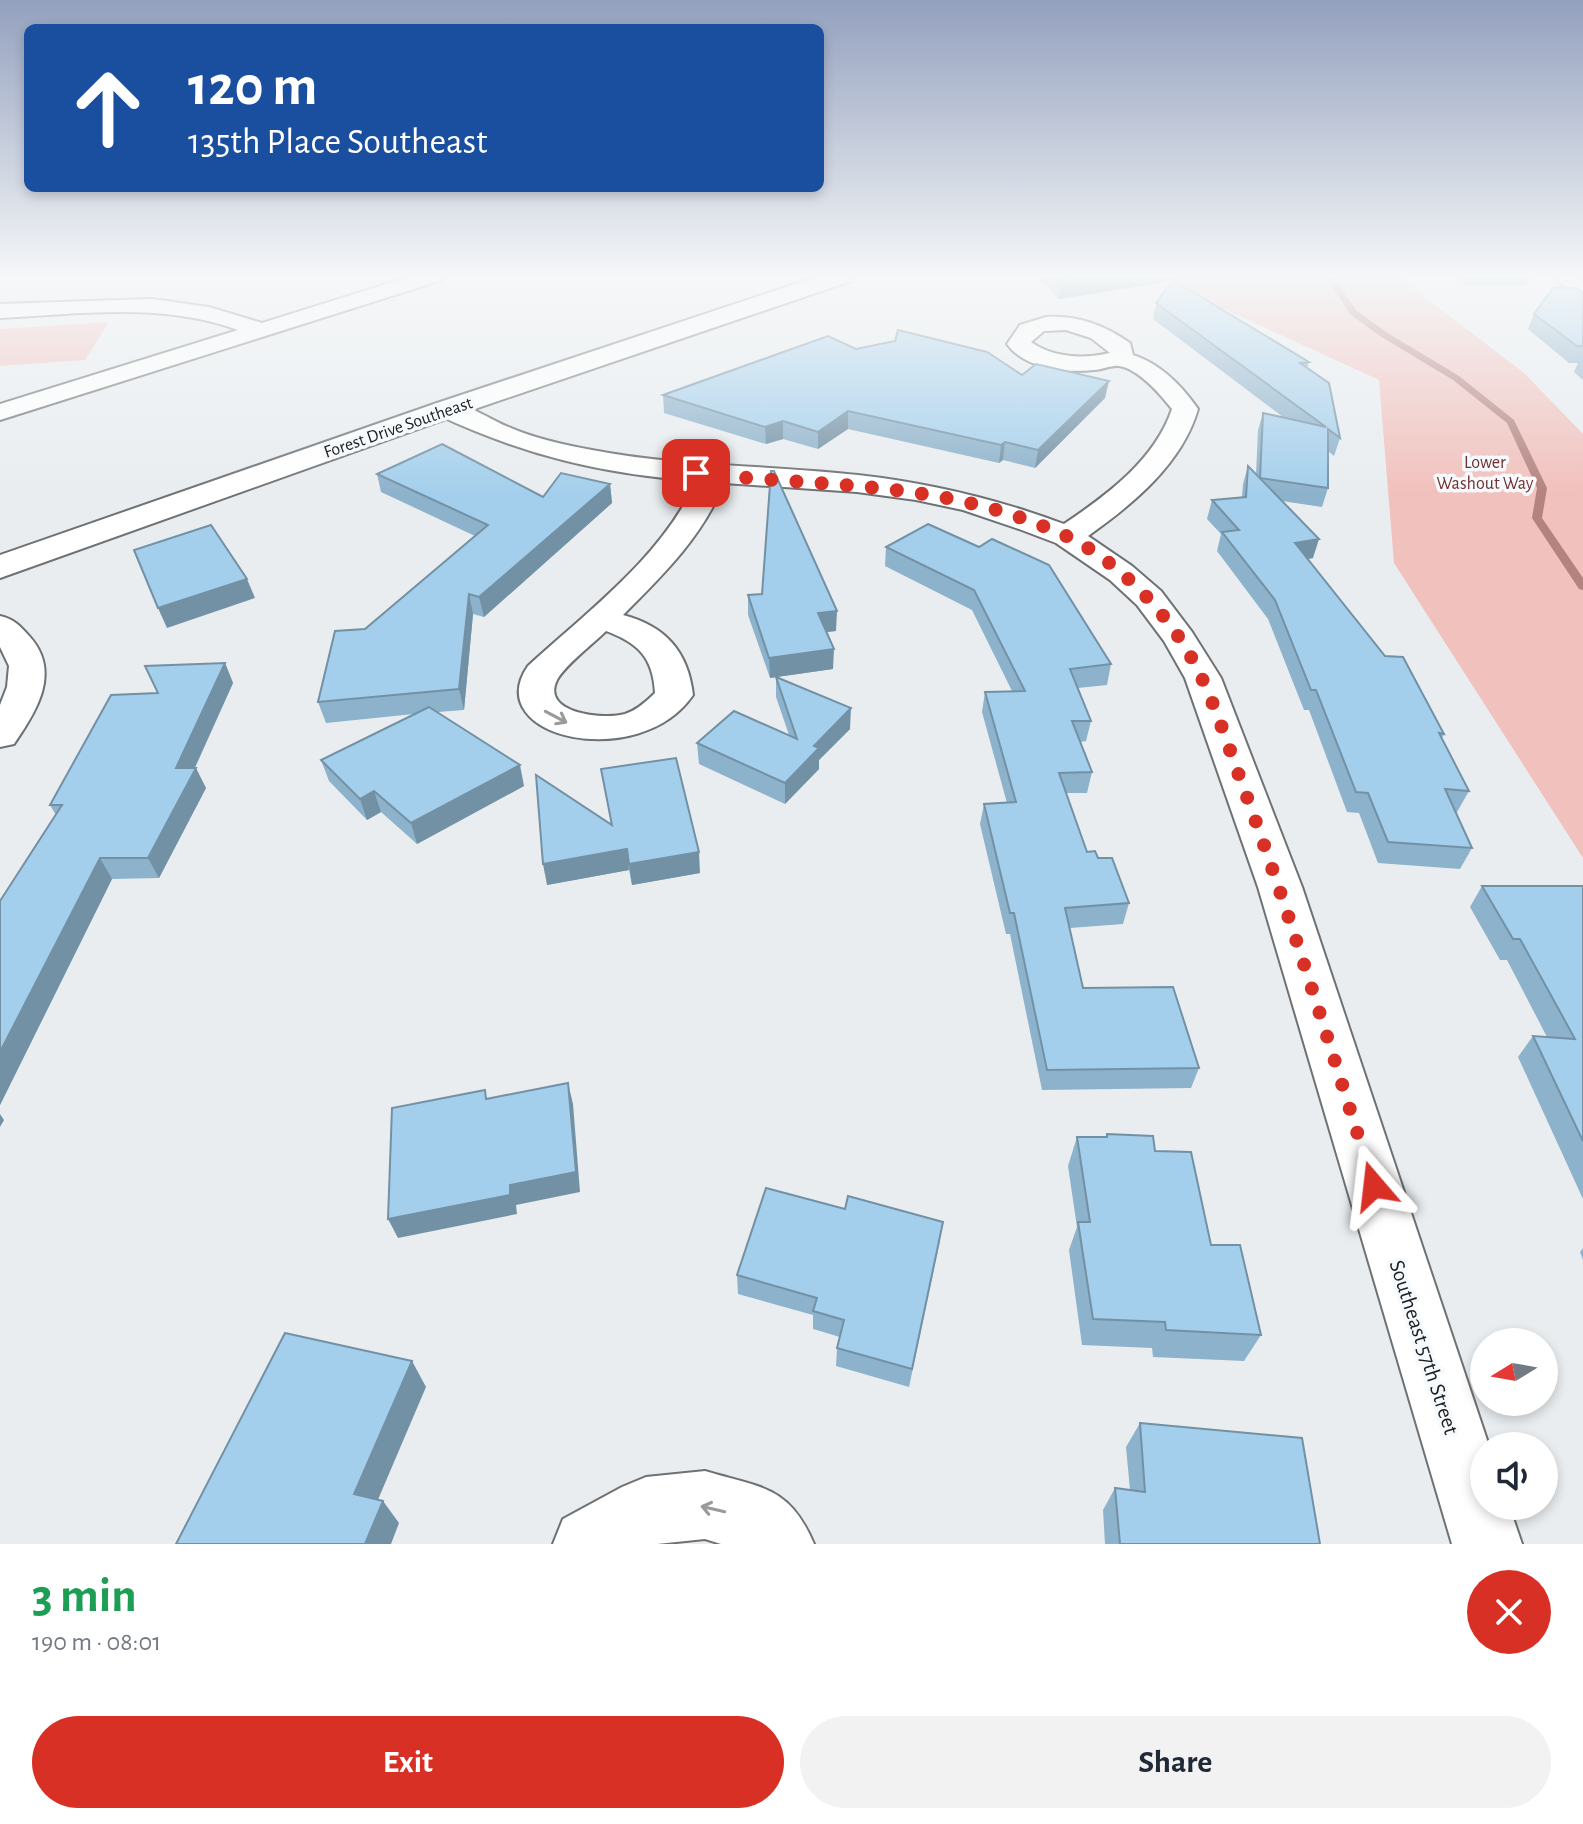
<!DOCTYPE html>
<meta charset="utf-8">
<style>
:root{--surface:#fff;--page:#f2f2f3;--text:#1f2937;--muted:#747a83;--accent:#d93025}
body{margin:0;font-family:"Alegreya Sans",sans-serif;background:var(--page);color:var(--text);height:100vh;display:flex;flex-direction:column;font-size:30px;white-space:nowrap}
*{box-sizing:border-box;margin:0}
p{font-size:26px;color:var(--muted)}
.icon{flex:none;width:44px;height:44px;fill:none;stroke:currentColor;stroke-width:2;stroke-linecap:round;stroke-linejoin:round}
.map{position:relative;height:1544px;overflow:hidden}
.details{display:flex;flex-direction:column;background:var(--surface);flex:1}
.details>*{flex:none}
.hud{position:absolute;left:24px;top:24px;width:800px;height:168px;border-radius:12px;box-shadow:0 4px 12px #0003;background:#1a4fa0;color:#fff;overflow:hidden}
.needle{width:52px;rotate:259deg}
.buttons{position:absolute;left:1470px;top:1328px;display:grid;gap:16px}
.buttons a{display:grid;place-items:center;width:88px;height:88px;border-radius:50%;background:var(--surface);box-shadow:0 4px 12px #0003;font-size:40px}
.pin{position:absolute;display:grid;place-items:center;width:68px;height:68px;color:#fff;margin:-34px;border-radius:16px;box-shadow:0 4px 12px #0006}
.me{position:absolute;width:88px;margin:-44px;rotate:343deg;stroke-linejoin:round;filter:drop-shadow(0 0 6px #0008)}
.turn{display:flex;align-items:center;gap:28px;height:168px;padding:0 32px;font-size:36px}
.turn .icon{width:104px;height:104px;stroke-width:2.5}
.turn b{display:block;font-size:56px;line-height:68px}
.round{display:grid;place-items:center;flex:none;width:84px;height:84px;border-radius:42px;background:var(--page)}
.summary{display:flex;align-items:center;justify-content:space-between;height:136px;padding:0 32px}
h1{font-size:48px;font-weight:700;line-height:60px;color:#1e9e55}
.button{display:flex;gap:16px;margin-top:auto;padding:16px 32px}
.button a{flex:1;height:92px;border-radius:48px;background:var(--accent);color:#fff;font-size:32px;font-weight:700;line-height:92px;text-align:center}
.button a+a{background:var(--page);color:var(--text)}
.map>svg:first-child{display:block}
.green{fill:#f1c1bd}
.lines{fill:none;stroke-linecap:round;stroke-linejoin:round}
.stream{fill:#b4837f;fill-rule:evenodd}
.minor-casing{stroke:#6e7274;stroke-width:4}
.secondary-casing{stroke:#6e7274;stroke-width:4}
.minor{fill:#fff;fill-rule:evenodd}
.secondary{fill:#fff;fill-rule:evenodd}
.wall{fill:#8db2cb}
.shaded-wall{fill:#7391a5}
.building{fill:#a4cfec;stroke:#7391a5;stroke-width:2}
.oneway{stroke:#999a9a}
.route{stroke:#d93025;stroke-width:14;stroke-dasharray:0 25.2}
.labels{text-anchor:middle;stroke-width:7;stroke-linejoin:round;paint-order:stroke}
.far-street-label{font-size:18px;fill:#1d1e1f;stroke:#f6fafd}
.far-park-label{font-size:18px;fill:#70302e;stroke:#f6fafd}
.street-label{font-size:22px;fill:#1d1e1f;stroke:#f6fafd}
</style>
<div class="map">
<svg width="1583" height="1544" viewBox="0 0 1583 1544">
<rect width="100%" height="100%" fill="#e9edf0"/>
<g class="green">
<path d="M1152 276H1397L1524 373 1583 434V858L1394 563 1379 380Z"/>
<path d="M109 322 85 360 0 366V329Z"/>
</g>
<g class="lines">
<path class="stream" d="M1325 276H1332L1357 311 1386 332 1459 376 1514 420 1547 488 1542 518 1583 578V590L1579 589 1532 518 1537 488 1507 423 1453 380 1380 336 1351 315Z"/>
<g class="minor-casing">
<g id="minor">
<path d="M412 276H445L442 280 0 420V404L238 330C162 302 80 314 0 318V304L152 299 209 307 262 323Z"/>
<path d="M1553 276H1577L1583 281V297L1575 296Z"/>
<path d="M1046 317C1078 315 1104 325 1130 343L1133 355C1161 364 1182 386 1198 409 1182 464 1133 504 1088 536L1132 566 1161 591 1192 632 1221 678 1302 887 1489 1446H1484V1506H1509L1522 1544H1452L1258 887 1185 678 1164 641 1137 605 1110 580 1056 543 1019 529 963 510 916 500 857 492 724 483C703 536 663 575 623 615 665 626 688 651 693 695 640 773 479 738 528 666 588 611 663 556 696 481 601 474 524 455 438 415L434 409 438 403C462 398 489 420 511 428 537 439 565 445 592 450 680 467 770 465 858 475 929 483 997 499 1064 524 1107 495 1155 460 1172 409 1160 394 1139 369 1119 366 1111 365 1102 370 1094 370 1066 373 1025 369 1007 344L1020 325ZM1066 330 1091 338 1110 353C1084 359 1053 358 1031 342L1044 331ZM606 631C638 643 653 657 655 693 647 701 637 710 625 714 605 720 540 714 557 680 565 665 593 644 606 631Z"/>
<path d="M0 616C14 619 20 626 30 637 61 672 37 711 14 744L0 747V705L7 687 9 666 0 647Z"/>
<path d="M705 1471C761 1488 789 1485 814 1544H721L705 1539 657 1544H553L563 1519 622 1487 646 1477Z"/>
</g>
</g>
<g class="secondary-casing">
<path id="secondary" d="M819 276H854L851 281 457 415 0 578V555L437 403Z"/>
</g>
<use href="#minor" class="minor"/>
<use href="#secondary" class="secondary"/>
</g>
<g class="wall">
<path d="M1037 276H1166L1165 282 1059 299Z"/>
<path d="M1457 276H1530L1526 286 1466 285Z"/>
<path d="M1583 293V380L1574 372 1578 363H1569L1528 329 1534 314Z"/>
<path d="M1156 303 1309 362 1307 368 1340 438 1334 456 1328 451V488L1322 507 1282 501 1313 558 1308 559 1444 734 1442 738 1469 791 1457 812H1455L1472 848 1460 869 1378 863 1359 813 1347 812 1309 710H1304L1268 619 1217 551 1221 534 1207 519 1212 500 1242 497 1243 484 1248 466 1256 474 1258 430 1263 413 1283 417 1153 319Z"/>
<path d="M856 349 1022 375 1105 398 1035 468 1003 460 999 463 848 429 818 449 783 439 766 444 664 413 663 395Z"/>
<path d="M377 474 543 497 610 484 612 503 484 617 473 614 464 710 438 712 524 786 417 844 381 812 367 820 329 781 321 760 414 714 326 723 318 702 365 629 475 536 381 492Z"/>
<path d="M928 524 1111 664 1107 685 1078 688 1091 721 1086 741 1080 742 1092 772 1087 793H1066L1087 852 1098 858 1129 903 1123 924 1070 928 1083 988 1199 1068 1191 1088 1042 1090 1010 934H1006L980 824 984 804 1007 803 982 712 985 692 1012 691 972 610 885 566 886 547Z"/>
<path d="M748 595 836 631 826 632 833 669 776 677 850 729 819 760V769L785 804 699 764 697 743 789 735 776 697V677L770 678 748 615Z"/>
<path d="M225 663 233 683 195 768 206 788 159 878 112 879 0 1105V901L56 815 50 805 158 694Z"/>
<path d="M601 769 700 873 632 885 629 870 547 885 611 824Z"/>
<path d="M1482 886H1583V1199L1518 1057 1533 1036 1547 1037 1507 960H1500L1470 907Z"/>
<path d="M1107 1134 1155 1151 1211 1245 1261 1335 1244 1361 1153 1357 1152 1348 1082 1345 1069 1250 1077 1227 1068 1166 1077 1137H1105Z"/>
<path d="M940 1241 909 1387 836 1366 837 1348 840 1337 813 1329V1315L738 1294 737 1275Z"/>
<path d="M1583 1248V1260L1580 1252Z"/>
<path d="M1140 1423 1320 1544H1105L1103 1510 1115 1488 1130 1490 1126 1447Z"/>
</g>
<g class="shaded-wall">
<path d="M1108 276H1166L1165 282 1059 299 1062 283Z"/>
<path d="M1109 381 1105 398 1035 468 1038 450Z"/>
<path d="M848 411V429L818 449V432Z"/>
<path d="M783 421V439L766 444 765 427Z"/>
<path d="M1005 442 1003 460 999 463 1001 445Z"/>
<path d="M610 484 612 503 484 617 479 597Z"/>
<path d="M1319 539 1313 558 1288 562 1295 543Z"/>
<path d="M247 579 255 598 167 628 158 608Z"/>
<path d="M469 594 473 614 464 710 459 689Z"/>
<path d="M837 611 836 631 818 633V613Z"/>
<path d="M834 649 833 669 770 678 769 658Z"/>
<path d="M225 663 233 683 189 780 196 768 206 788 159 878 148 858 176 768Z"/>
<path d="M851 708 850 729 819 760V769L785 804V783L814 746Z"/>
<path d="M520 765 524 786 417 844 411 823Z"/>
<path d="M374 791 381 812 367 820 360 799Z"/>
<path d="M627 849 629 870 547 885 543 864Z"/>
<path d="M699 852 700 873 632 885 629 864Z"/>
<path d="M100 858 112 879 0 1105V1052Z"/>
<path d="M568 1083 573 1104 580 1192 516 1205 517 1214 398 1238 388 1219 510 1185Z"/>
<path d="M0 1114 4 1120 0 1127Z"/>
<path d="M412 1361 426 1387 371 1516 354 1494Z"/>
<path d="M383 1501 399 1523 391 1544H365Z"/>
</g>
<g class="building">
<path d="M1054 276H1108L1062 283Z"/>
<path d="M1173 280 1309 362 1300 363 1329 383 1340 438 1328 429V488L1260 478 1263 413 1326 427 1156 303Z"/>
<path d="M1553 288H1577L1583 293V346H1577L1534 314Z"/>
<path d="M898 330 987 352 1022 375 1036 364 1109 381 1038 450 1005 442 1001 445 848 411 818 432 783 421 765 427 663 395 828 336 856 349 895 341Z"/>
<path d="M442 444 543 497 561 473 610 484 479 597 469 594 459 689 318 702 335 631 365 629 488 525 377 474Z"/>
<path d="M1248 466 1319 539 1295 543 1385 656 1403 657 1444 734 1439 733 1469 791 1445 789 1472 848 1388 842 1368 793 1356 792 1316 690H1311L1275 600 1222 532 1239 530 1212 500 1246 497Z"/>
<path d="M771 471H774L837 611 818 613 834 649 769 658 748 595 762 594Z"/>
<path d="M928 524 979 547 992 539 1049 565 1111 664 1070 669 1091 721H1072L1092 772 1059 773 1087 852 1095 851 1098 858H1112L1129 903 1065 908 1083 988 1173 987 1199 1068 1047 1070 1014 913H1010L984 804 1016 802 985 692 1025 691 974 590 886 547Z"/>
<path d="M211 525 247 579 158 608 134 550Z"/>
<path d="M225 663 176 768H196L148 858H100L0 1052V901L62 805H50L111 695 158 693 145 666Z"/>
<path d="M776 677 851 708 814 746 819 748 785 783 697 743 734 711 797 739Z"/>
<path d="M429 707 520 765 411 823 374 791 360 799 321 760Z"/>
<path d="M676 758 699 852 629 864 627 849 543 864 536 775 612 825 601 769Z"/>
<path d="M1482 886H1583V1141L1533 1036 1575 1039 1520 939H1513Z"/>
<path d="M568 1083 576 1172 510 1185V1195L388 1219 392 1108 485 1090 486 1099Z"/>
<path d="M1107 1134 1153 1136 1155 1151 1191 1152 1211 1245H1240L1261 1335 1166 1330 1165 1322 1093 1319 1078 1222H1090L1077 1137H1107Z"/>
<path d="M766 1188 845 1209 848 1196 943 1222 912 1369 837 1348 844 1320 813 1311 817 1298 737 1275Z"/>
<path d="M285 1333 412 1361 354 1494 383 1501 365 1544H176Z"/>
<path d="M1140 1423 1302 1438 1320 1544H1120L1115 1488 1145 1492Z"/>
</g>
<defs><path id="oneway-shaft" d="M-6 0H5M1.5-3L5.5 0L1.5 3" fill="none" stroke-width="1.6" stroke-linecap="round" stroke-linejoin="round" transform="scale(2)"/></defs>
<g class="oneway">
<use href="#oneway-shaft" transform="translate(556 717) rotate(28)"/>
<use href="#oneway-shaft" transform="translate(713 1509) rotate(-167)"/>
</g>
<linearGradient id="sky" x2="0" y2="1"><stop stop-color="#93a0be"/><stop offset="0.56" stop-color="#f5f7f8"/><stop offset="1" stop-color="#f5f7f8" stop-opacity="0"/></linearGradient>
<rect width="1583" height="493" fill="url(#sky)"/>
<g class="lines">
<path class="route" d="M696 473C826 488 941 479 1064 535 1108 555 1154 599 1180 639 1210 684 1225 739 1244 789 1292 920 1332 1053 1374 1186"/>
</g>
<g class="labels">
<g class="far-street-label">
<text transform="translate(398 427) rotate(-19)" y="6">Forest Drive Southeast</text>
</g>
<g class="far-park-label">
<text x="1485" y="468">Lower<tspan x="1485" dy="21">Washout Way</tspan></text>
</g>
<g class="street-label">
<text transform="translate(1425 1347) rotate(72)" y="8">Southeast 57th Street</text>
</g>
</g>
</svg>
<div class="buttons">
<a><svg class="needle" viewBox="-14 -14 28 28"><path d="M0-13l5 13h-10z" fill="#e53935"/><path d="M0 13l5-13h-10z" fill="#747a83"/></svg></a>
<a><svg class="icon" aria-label="sound" viewBox="0 0 24 24"><path d="M4 9h4l5-4v14l-5-4H4zM17 9q2 3 0 6"/></svg></a>
</div>
<div class="pin" style="left:696px;top:473px;background:#d93025"><svg class="icon" aria-label="arrive" viewBox="0 0 24 24"><path d="M6 21V4h12l-3 4 3 4H6"/></svg></div>
<svg class="me" style="left:1374px;top:1186px" viewBox="-20 -20 40 40"><path d="M0-17L14 15 0 8-14 15z" fill="#d93025" stroke="#fff" stroke-width="4"/></svg>
<div class="hud">
<div class="turn"><svg class="icon" aria-label="ahead" viewBox="0 0 24 24"><path d="M12 20V5M6 11l6-6 6 6"/></svg><div><b>120 m</b>135th Place Southeast</div></div>
</div>
</div>
<section class="details">
<div class="summary"><div><h1>3 min</h1><p>190 m · 08:01</p></div><a class="round" style="background:#d93025;color:#fff"><svg class="icon" aria-label="close" viewBox="0 0 24 24"><path d="M6 6l12 12M18 6L6 18"/></svg></a></div>
<div class="button"><a>Exit</a><a>Share</a></div>
</section>
